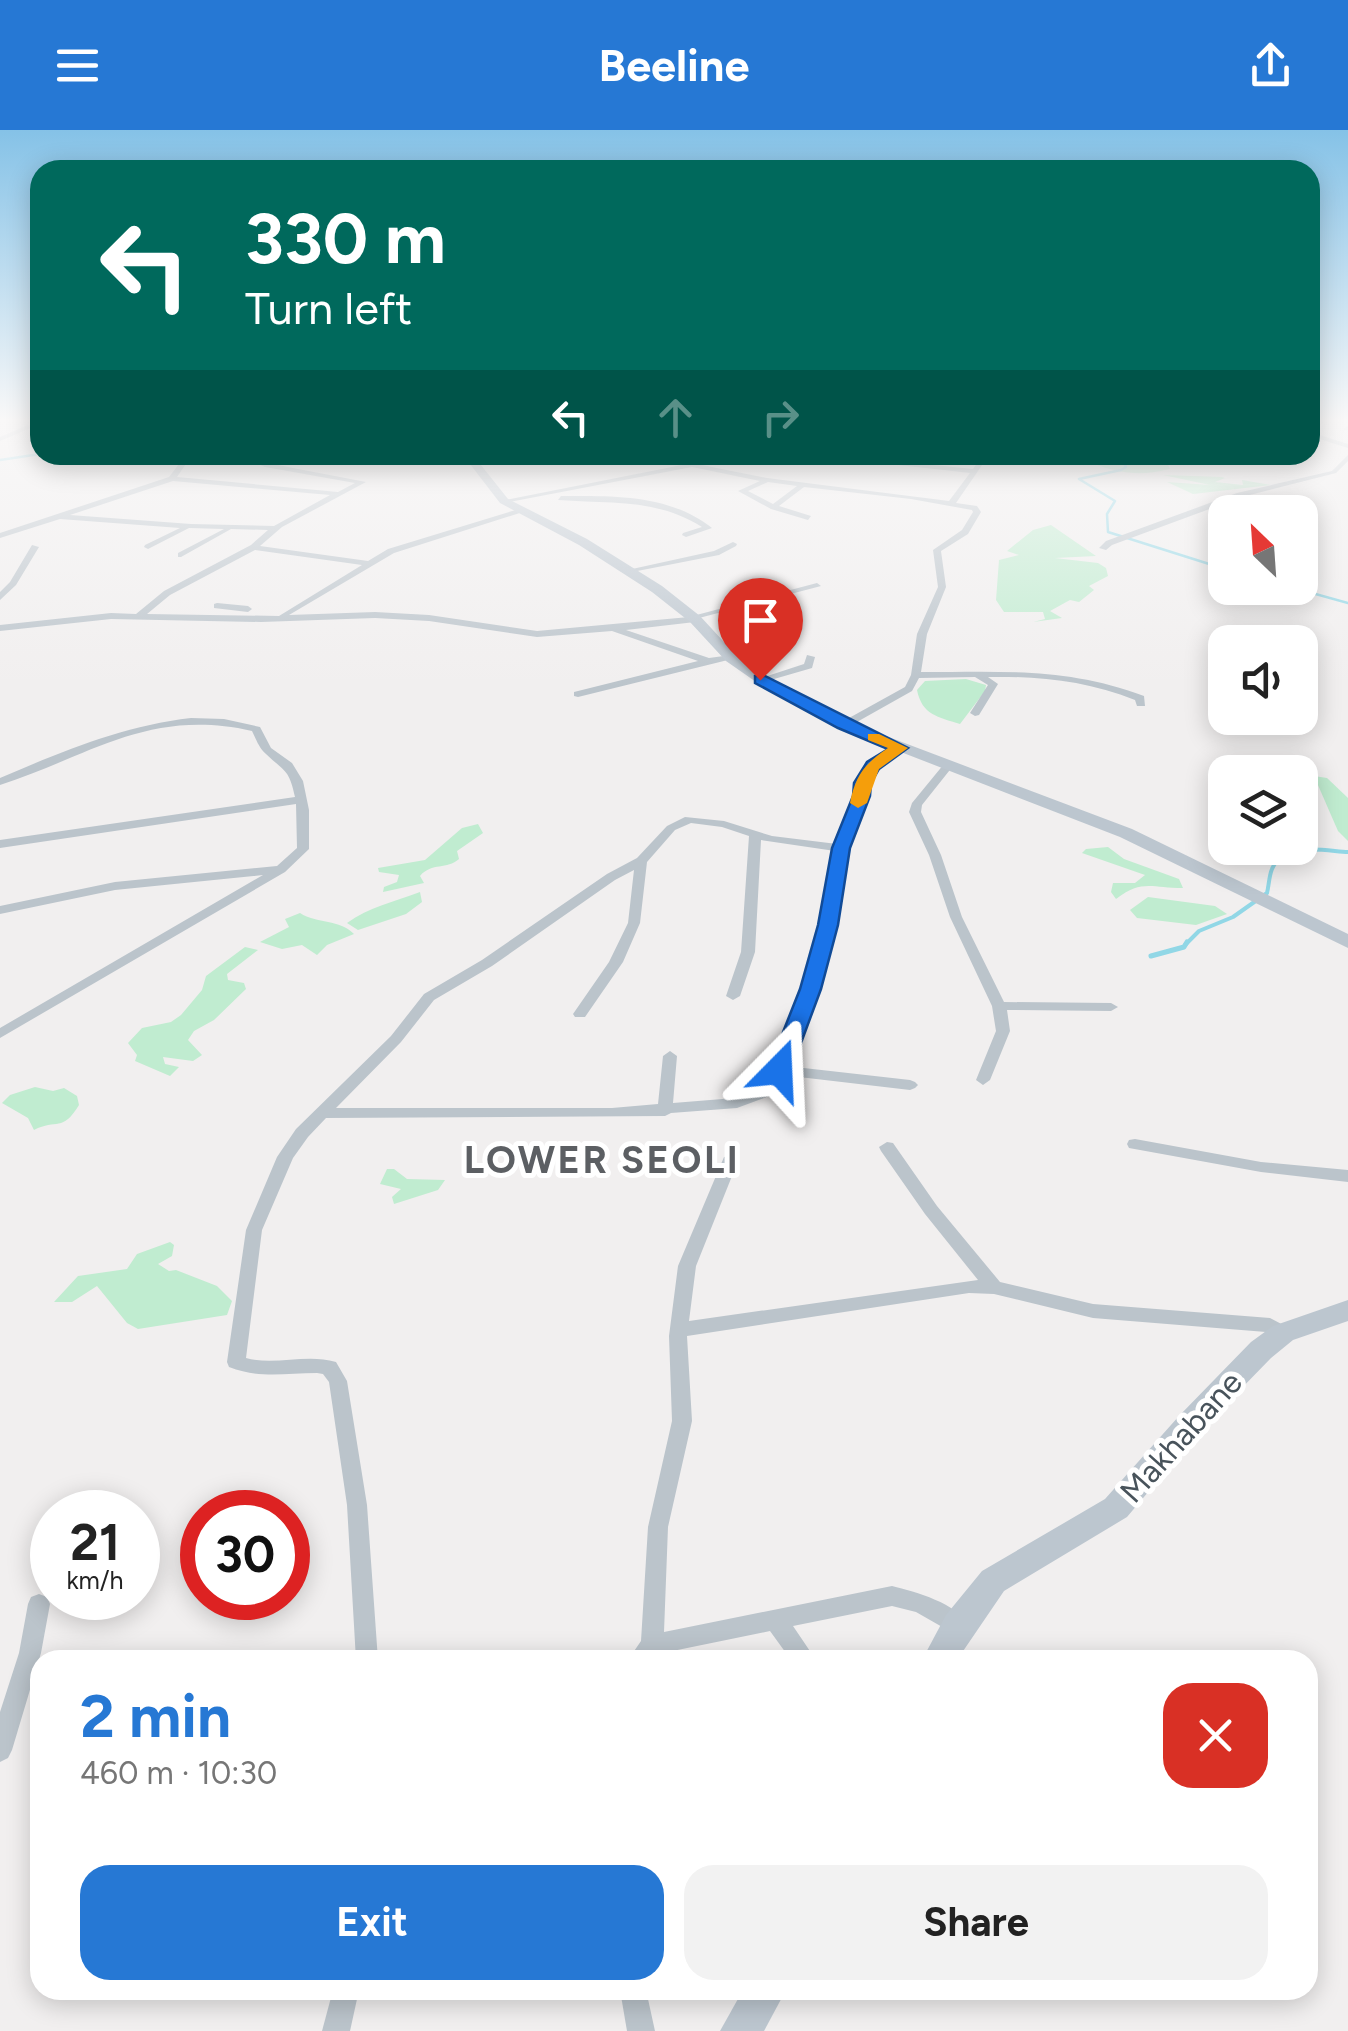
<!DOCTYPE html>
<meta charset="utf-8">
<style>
:root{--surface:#fff;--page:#f2f2f2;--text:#222;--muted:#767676;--accent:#2678d4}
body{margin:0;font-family:Figtree,sans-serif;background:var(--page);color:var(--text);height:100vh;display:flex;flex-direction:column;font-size:38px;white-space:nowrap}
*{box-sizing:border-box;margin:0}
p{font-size:32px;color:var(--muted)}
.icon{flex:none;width:55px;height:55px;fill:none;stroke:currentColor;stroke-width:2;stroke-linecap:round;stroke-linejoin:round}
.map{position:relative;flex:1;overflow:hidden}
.sheet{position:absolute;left:30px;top:1520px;width:1288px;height:350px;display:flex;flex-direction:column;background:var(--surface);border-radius:30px;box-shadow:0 5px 25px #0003}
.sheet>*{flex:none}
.hud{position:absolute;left:30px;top:30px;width:1290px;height:305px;border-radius:30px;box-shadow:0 5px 25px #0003;background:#00695c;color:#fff;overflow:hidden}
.needle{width:65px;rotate:335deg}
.fabs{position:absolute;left:1208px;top:365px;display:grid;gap:20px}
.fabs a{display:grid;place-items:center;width:110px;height:110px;border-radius:20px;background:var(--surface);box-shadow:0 5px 25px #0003;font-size:50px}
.speed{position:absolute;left:30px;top:1360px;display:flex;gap:20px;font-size:50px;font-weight:700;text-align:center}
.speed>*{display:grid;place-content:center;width:130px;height:130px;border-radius:50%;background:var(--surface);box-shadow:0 5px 25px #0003;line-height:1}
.speed small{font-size:25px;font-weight:400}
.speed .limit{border:15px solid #d22;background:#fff;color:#111}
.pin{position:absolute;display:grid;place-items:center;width:85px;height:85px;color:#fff;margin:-102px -42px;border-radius:50% 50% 50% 0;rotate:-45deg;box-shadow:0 0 10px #0007}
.pin .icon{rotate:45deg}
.me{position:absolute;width:110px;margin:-55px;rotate:21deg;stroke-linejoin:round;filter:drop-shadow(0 0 8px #0008)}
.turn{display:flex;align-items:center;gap:35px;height:210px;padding:0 50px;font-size:45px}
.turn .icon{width:130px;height:130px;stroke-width:2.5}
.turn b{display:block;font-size:70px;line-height:85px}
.lanes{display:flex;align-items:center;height:95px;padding:0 50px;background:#0003;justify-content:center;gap:50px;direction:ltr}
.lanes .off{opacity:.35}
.round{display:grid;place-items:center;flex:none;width:105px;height:105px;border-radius:30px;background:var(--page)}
.summary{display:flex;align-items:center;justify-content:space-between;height:170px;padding:0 50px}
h1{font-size:60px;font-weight:700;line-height:75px;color:var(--accent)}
.button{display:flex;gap:20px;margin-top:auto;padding:20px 50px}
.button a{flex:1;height:115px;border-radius:30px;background:var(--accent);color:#fff;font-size:40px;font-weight:700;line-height:115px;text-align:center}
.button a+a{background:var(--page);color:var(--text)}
header{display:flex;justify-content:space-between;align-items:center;height:130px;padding:0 50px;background:var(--accent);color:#fff;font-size:45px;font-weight:700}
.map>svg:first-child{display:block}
.green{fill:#c0ecd0}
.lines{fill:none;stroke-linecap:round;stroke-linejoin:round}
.stream-far2{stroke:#91d7e6;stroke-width:2.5}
.stream-far1{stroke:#91d7e6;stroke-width:4}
.stream{stroke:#91d7e6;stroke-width:5}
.street{fill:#bbc4cb;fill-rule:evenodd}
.secondary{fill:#bcc6cf;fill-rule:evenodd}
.route{fill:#1a73e8;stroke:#114b97;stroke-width:2.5}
.slow{fill:#f59e0b}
.labels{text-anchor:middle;stroke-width:10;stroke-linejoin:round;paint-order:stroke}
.near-street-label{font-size:32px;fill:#48535b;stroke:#fff}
.district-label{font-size:38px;font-weight:bold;letter-spacing:2.5px;fill:#5c5f63;stroke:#fff}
</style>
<header><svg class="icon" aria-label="menu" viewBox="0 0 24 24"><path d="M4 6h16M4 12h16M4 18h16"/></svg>Beeline<svg class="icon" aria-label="share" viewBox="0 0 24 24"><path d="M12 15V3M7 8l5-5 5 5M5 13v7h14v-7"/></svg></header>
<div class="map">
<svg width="1348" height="1901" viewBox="0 0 1348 1901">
<rect width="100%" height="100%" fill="#f1efef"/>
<g class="green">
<path d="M1107 325H1144L1166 331 1170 339C1144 346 1119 344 1095 334L1114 335 1101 329Z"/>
<path d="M1163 345 1222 347 1225 348 1215 352 1243 355 1242 350 1271 355 1193 364 1167 352 1210 355Z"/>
<path d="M1051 395 1096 426 1055 428 1098 433 1106 438 1108 446 1089 456 1094 460 1079 472 1070 470 1050 481 1062 488 1033 492 1045 489 1043 482H1004L996 470 999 430 1019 425 1007 421 1033 400Z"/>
<path d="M966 549 986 555 985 561 960 594C938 587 922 585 917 560L925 551Z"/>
<path d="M1314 646 1327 648 1348 668V711L1338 701Z"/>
<path d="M478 694 483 703 457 721 459 729C447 740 432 732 420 746L424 753 383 762 384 757 397 752 399 745 379 742 378 738 425 730 462 698Z"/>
<path d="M1108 717 1124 729 1179 749 1183 758C1151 758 1142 749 1116 769L1111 762 1113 753H1135L1145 745 1082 723 1086 719Z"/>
<path d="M420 762 422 772 406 784 358 800 347 793C369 777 394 772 420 762Z"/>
<path d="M1148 767 1215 776 1227 784 1196 795 1137 788 1130 780Z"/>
<path d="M300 783C317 794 340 789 354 804L327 815 317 825 302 815 282 819 260 812 289 797 285 789Z"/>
<path d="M245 817 258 820 227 844 228 850 244 853 246 859 214 890 194 901 188 910 202 925 193 931 163 927 165 934 179 937 170 946 135 931 137 925 128 913 142 898 171 892 181 885 202 860 206 846Z"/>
<path d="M35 957 53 961 64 958 77 966 79 975C62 1003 57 988 34 1000L28 988 2 973 10 965Z"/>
<path d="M387 1039H394L407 1049 445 1050 438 1060 394 1074 392 1067 401 1059 380 1054Z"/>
<path d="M170 1112 174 1115 172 1126 158 1134 169 1141 176 1140 217 1156 232 1171 227 1185 138 1199 127 1193 97 1156 72 1172H54L78 1146 127 1139 137 1124Z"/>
</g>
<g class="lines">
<g class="stream-far2">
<path d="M1120 325 1126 337 1121 340 1079 349 1115 371 1107 384 1108 402 1225 439"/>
<path d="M0 330 40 324"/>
<path d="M1294 458 1348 473"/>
</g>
<path class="stream-far1" d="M1185 815 1199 801 1233 787 1267 763C1269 755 1269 746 1272 739 1283 711 1325 721 1348 722"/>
<path class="stream" d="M1151 826 1184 817 1187 812"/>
<g class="street">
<path d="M37 291H40V294L0 311V307Z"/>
<path d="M1348 296V300H1344V298Z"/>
<path d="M1310 302 1348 314V318L1310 306Z"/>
<path d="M186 325H192L177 347 338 362 355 353 265 337 240 325H249L267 333 366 352 282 397 260 416 368 431 388 419 519 379 526 381 394 423 289 485 375 482 429 485 537 501 689 487 817 453 821 456 699 488 695 492 626 500 709 528 731 525 736 528 578 567 574 566V562L698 531 612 501 537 507 429 491 375 488 261 492 111 489 0 501V495L111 483 136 484 164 461 251 415 268 400 231 399 181 427H178V423L224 399 189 398 148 419 144 417 145 415 180 398 60 389 0 408V403L169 347ZM173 351 330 365 274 396 191 394 70 385ZM255 420 362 435 279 486 147 484 170 465Z"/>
<path d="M652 325H660V326L657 328Z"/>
<path d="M809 325H833L973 339 983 325H989L956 373 977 376 981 382 968 404 941 421 946 457 927 504 921 542C1001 542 1067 537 1144 566L1145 576H1137L1135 570C1087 551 1039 546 988 547L998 554 979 585 975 586 970 583 988 555 975 547 919 548 912 561 848 597H840V593L905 557 911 545 917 504 938 457 933 420 962 400 973 382 972 380 911 369 804 357 779 376 811 386 808 390 771 379 738 361 760 351 692 337 504 373 500 371 692 333 767 348 949 371 970 343ZM768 352 797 356 773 374 748 361Z"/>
<path d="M1348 325V331L1336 343 1242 367 1112 415 1106 420 1099 418 1106 411 1237 363 1332 341Z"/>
<path d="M561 366C613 366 669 364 712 398L686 407 682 405 683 403 702 397C656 368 610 374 558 370Z"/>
<path d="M733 412 737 414 736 416 719 425 627 443 623 441 714 421Z"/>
<path d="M32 415 39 417 16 455 0 470V462L10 452Z"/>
<path d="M217 473 248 476 252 479 248 482 214 478V474Z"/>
<path d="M807 525 815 527 812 538 760 553 755 550 804 534Z"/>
<path d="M191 588 224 589 260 597 271 618 292 633 303 651 309 680V719L285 742 0 908V898L263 745 115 760 0 784V776L115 752 277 736 297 718 296 674 0 718V710L295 667C289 639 285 642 266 624 259 618 256 609 252 601 149 578 92 625 0 655V648C63 621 123 596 191 588Z"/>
<path d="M896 616 905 618 876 637 868 653 867 666 847 718 834 795 811 881 786 936 910 950 915 952 918 955 915 958 910 960 782 945 772 965 737 978 671 983 665 986 326 988 308 1007 293 1028 262 1100 246 1228C276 1236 306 1223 336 1232L347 1251 367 1375 378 1530H356L347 1375 329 1252 323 1244 317 1243C285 1243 260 1249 229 1237L227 1232 246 1100 277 1027 296 999 391 906 424 864 482 830 607 744 637 728 667 696 685 687 724 691 772 706 837 714 855 666 856 653 867 635ZM691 693 722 697 749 706 741 822 726 866 733 870 740 866 755 822 761 710 835 721 822 795 797 881 761 959 735 968 673 973 677 926 670 921 663 926 658 974 612 978H336L401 912 434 870 492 836 615 750 634 740 628 793 609 832 573 884 575 887H585L623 832 640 793 647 732 675 700Z"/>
<path d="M948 633 953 636 922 675 921 682 941 725 962 787 1004 872 1111 873 1118 877 1111 881 1007 880 1010 901 990 950 983 955 976 950 996 901 992 876 950 787 929 725 909 682 912 673 944 634Z"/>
<path d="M1135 1009 1261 1032 1348 1040V1052L1261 1042 1129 1018 1127 1014 1129 1010Z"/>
<path d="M887 1012 893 1013 937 1076 1000 1152 1093 1174 1270 1188 1289 1198 1292 1203 1289 1208 1283 1210 1266 1202 1093 1188 994 1164 969 1163 687 1206 692 1291 668 1397 664 1502 892 1456C916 1462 957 1473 969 1496L966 1503 958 1506 916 1482 892 1476 793 1496 816 1530H791L770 1501 658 1524 653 1530H628L641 1511 648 1397 672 1291 669 1206 678 1136 724 1027 730 1026 738 1031 696 1136 689 1191 978 1150 925 1084 881 1021 879 1017Z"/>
<path d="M39 1464 47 1467 50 1474 41 1523 12 1620 8 1628 0 1632V1582L19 1523 28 1474 31 1467Z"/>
<path d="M333 1860H359L350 1901H322Z"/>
<path d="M620 1860H646L655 1901H627Z"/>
</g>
<g class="secondary">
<path d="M463 325H473L508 369 587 409 662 456 700 486 736 525 776 553 849 592 1132 699 1348 804V818L1120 707 839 598 766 559 726 531 690 492 652 462 579 415 500 373Z"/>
<path d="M1348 1170V1191L1293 1210 1271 1228 1199 1302 1127 1387 1004 1461 957 1530H922L946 1485 982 1441 1105 1369 1179 1286 1251 1212 1273 1196Z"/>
<path d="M743 1860H786L764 1901H720Z"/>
</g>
</g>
<linearGradient id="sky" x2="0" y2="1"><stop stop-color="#85c2e7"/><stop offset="0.52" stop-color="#f9f8f8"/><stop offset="1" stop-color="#f9f8f8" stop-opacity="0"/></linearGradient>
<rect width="1348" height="557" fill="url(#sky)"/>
<path class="route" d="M755 546H765L908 618 879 639 871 653 870 666 850 718 838 795 821 859 791 940 779 948 768 940 800 859 818 795 832 718 853 666 854 653 867 632 888 619 838 598 755 553Z"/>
<path class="slow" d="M868 604H879L908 618 879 639 867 673 858 678 850 673C855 646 865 633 888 618L868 610Z"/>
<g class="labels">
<g class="near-street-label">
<text transform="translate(1181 1307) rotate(-48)" y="11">Makhabane</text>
</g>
<g class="district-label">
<text x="602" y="1043">LOWER SEOLI</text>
</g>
</g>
</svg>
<div class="fabs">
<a><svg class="needle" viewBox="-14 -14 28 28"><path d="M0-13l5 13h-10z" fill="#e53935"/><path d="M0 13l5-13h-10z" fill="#767676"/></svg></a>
<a><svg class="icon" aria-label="sound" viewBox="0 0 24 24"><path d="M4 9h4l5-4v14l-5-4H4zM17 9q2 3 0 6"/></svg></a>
<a><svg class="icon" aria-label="layers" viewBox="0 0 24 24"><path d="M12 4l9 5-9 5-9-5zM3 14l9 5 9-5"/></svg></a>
</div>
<div class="speed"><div>21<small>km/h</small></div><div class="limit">30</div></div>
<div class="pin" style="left:760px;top:550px;background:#d93025"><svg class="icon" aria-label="arrive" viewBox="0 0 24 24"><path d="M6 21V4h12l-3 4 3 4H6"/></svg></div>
<svg class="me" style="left:779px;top:940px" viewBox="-20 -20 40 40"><path d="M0-17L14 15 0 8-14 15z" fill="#1a73e8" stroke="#fff" stroke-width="4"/></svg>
<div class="hud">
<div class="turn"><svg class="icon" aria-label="left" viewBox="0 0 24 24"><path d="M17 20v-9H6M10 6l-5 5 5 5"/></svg><div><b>330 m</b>Turn left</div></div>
<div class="lanes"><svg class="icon" aria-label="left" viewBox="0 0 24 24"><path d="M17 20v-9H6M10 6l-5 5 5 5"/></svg><svg class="icon off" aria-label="ahead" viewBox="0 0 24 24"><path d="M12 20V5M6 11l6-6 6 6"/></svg><svg class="icon off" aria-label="right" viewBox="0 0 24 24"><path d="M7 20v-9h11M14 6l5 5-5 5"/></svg></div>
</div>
<section class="sheet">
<div class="summary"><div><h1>2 min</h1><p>460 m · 10:30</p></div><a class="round" style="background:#d93025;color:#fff"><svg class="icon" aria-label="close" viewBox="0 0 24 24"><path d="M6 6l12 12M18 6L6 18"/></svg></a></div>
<div class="button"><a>Exit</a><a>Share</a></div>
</section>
</div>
